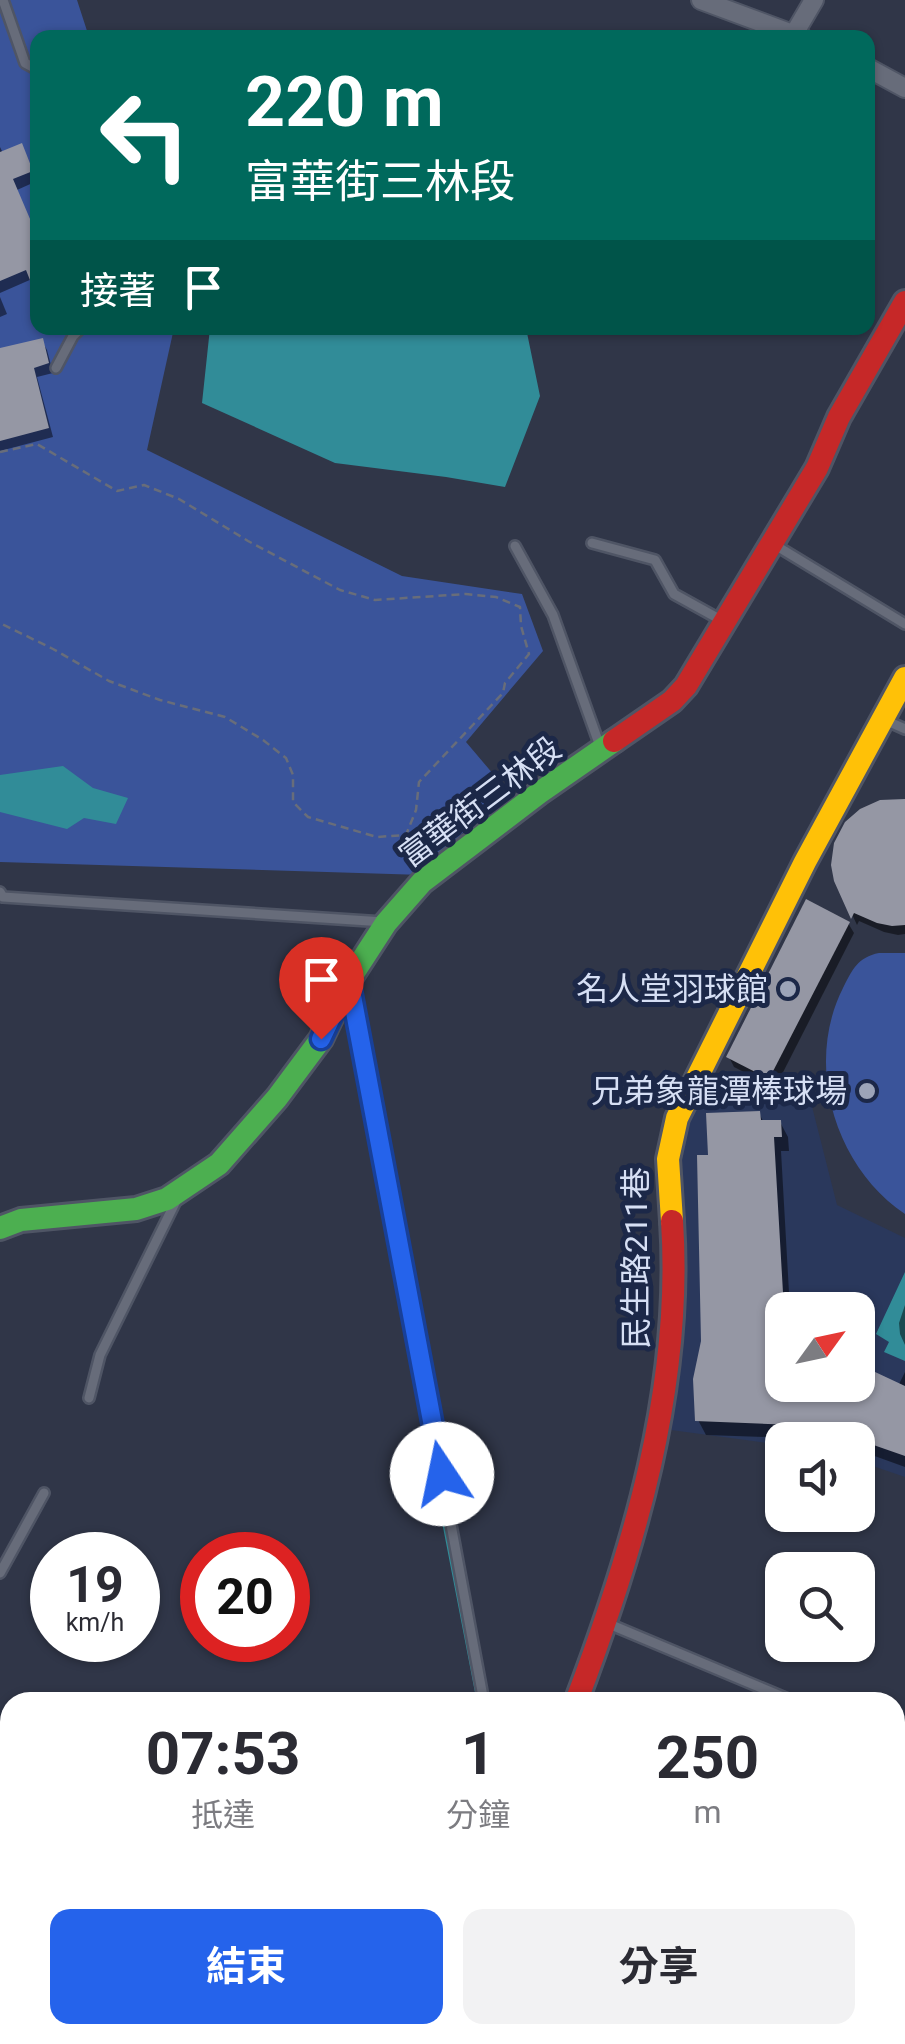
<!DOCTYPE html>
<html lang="zh-TW">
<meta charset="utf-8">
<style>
:root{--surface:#fff;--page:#f2f2f3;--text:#2b2b33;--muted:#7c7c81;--accent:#2563eb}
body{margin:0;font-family:Roboto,"Noto Sans TC",sans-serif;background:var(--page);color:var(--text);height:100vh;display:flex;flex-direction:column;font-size:38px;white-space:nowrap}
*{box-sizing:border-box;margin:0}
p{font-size:32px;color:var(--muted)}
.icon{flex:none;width:55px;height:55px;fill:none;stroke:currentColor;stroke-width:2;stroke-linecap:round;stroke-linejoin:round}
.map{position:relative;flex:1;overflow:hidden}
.details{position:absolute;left:0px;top:1692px;width:905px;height:352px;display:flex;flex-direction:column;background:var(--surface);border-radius:30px 30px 0 0;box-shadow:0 2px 8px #0004}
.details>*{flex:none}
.banner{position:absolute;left:30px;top:30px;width:845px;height:305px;border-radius:20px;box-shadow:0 2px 8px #0004;background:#00695c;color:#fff;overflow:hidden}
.needle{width:65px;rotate:57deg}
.buttons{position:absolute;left:765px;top:1292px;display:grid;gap:20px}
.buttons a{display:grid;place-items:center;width:110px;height:110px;border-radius:20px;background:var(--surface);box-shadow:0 2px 8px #0004;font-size:50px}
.speed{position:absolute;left:30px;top:1532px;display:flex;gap:20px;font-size:50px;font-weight:700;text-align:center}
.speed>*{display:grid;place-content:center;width:130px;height:130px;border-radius:50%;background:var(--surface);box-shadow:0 2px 8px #0004;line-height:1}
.speed small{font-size:25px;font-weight:400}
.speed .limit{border:15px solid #d22;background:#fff;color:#111}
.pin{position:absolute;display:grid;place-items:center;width:85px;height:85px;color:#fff;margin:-102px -42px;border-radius:50% 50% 50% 0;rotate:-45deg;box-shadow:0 0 10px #0007}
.pin .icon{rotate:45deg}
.me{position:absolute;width:110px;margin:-55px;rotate:349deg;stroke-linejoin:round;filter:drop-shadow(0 0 8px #0008)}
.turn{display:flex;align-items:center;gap:35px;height:210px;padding:0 50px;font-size:45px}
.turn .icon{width:130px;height:130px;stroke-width:2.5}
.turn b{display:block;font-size:70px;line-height:85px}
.then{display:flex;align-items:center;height:95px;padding:0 50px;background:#0003;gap:20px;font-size:38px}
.eta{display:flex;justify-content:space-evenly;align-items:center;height:170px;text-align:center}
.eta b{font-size:60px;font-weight:700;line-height:70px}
.button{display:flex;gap:20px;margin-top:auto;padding:20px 50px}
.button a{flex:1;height:115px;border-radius:20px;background:var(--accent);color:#fff;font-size:40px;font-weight:700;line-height:115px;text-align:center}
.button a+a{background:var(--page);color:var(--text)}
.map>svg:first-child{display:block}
.built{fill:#2a385c;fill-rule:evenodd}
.green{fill:#3a549a}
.water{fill:#318c98}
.shadow{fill:#0007}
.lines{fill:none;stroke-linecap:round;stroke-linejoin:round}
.stream{stroke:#318c98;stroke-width:5}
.building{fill:#9597a4}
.lane-casing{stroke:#4f5565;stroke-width:14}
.street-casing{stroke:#4f5565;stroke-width:22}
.fast-casing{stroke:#4f5565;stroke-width:28}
.slow-casing{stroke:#4f5565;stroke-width:28}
.jam-casing{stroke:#4f5565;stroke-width:28}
.path{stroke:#686d7a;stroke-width:2.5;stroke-dasharray:8 5;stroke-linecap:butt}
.lane{stroke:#676c7a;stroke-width:9}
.street{stroke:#676c7a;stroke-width:18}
.fast{stroke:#4caf50;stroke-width:22}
.slow{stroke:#ffc107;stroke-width:22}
.jam{stroke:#c62828;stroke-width:22}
.route-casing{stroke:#184099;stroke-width:25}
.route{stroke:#2563eb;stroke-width:18}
.poi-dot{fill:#9ca4b8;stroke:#1c2848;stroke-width:4}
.labels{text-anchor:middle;stroke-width:10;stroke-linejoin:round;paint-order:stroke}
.street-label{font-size:32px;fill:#d6dff4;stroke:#1c2848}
.poi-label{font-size:32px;fill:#d6dff4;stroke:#1c2848;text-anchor:end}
</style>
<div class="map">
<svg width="905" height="2044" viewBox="0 0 905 2044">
<rect width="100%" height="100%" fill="#303648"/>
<path class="built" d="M727 1071 804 1075 837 1205 905 1238V1477L858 1461V1440H782V1445L671 1430 685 1306 676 1156 696 1100ZM782 1310H858V1385H782Z"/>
<g class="green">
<path d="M0 0H77L89 37 38 38V328H174L147 450 402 576 522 594 543 651 466 742 505 788 423 875 0 862Z"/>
<path d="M879 953H905V1214C835 1167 804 1065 843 988 852 970 858 957 879 953Z"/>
</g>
<g class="water">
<path d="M210 328H526L540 396 505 487 446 477 335 463 202 403Z"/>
<path d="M63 766 93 788 128 798 116 824 84 818 67 829 0 812V775Z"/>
<path d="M905 1272V1361L884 1352 889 1342 876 1334Z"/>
</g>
<g class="shadow">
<path d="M0 147 3 153 26 156 37 181 17 190 33 229 38 227V291L32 279 0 293Z"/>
<path d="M0 297 7 314 0 317Z"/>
<path d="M42 341 47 350 53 373 37 377 53 437 0 451V351Z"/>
<path d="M905 802V934L898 935 884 932 859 921 857 925 836 880Z"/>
<path d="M848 923 854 933 775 1088 734 1067 729 1057Z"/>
<path d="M759 1113 764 1123 780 1122 788 1137 789 1151H781L790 1310H782V1385H858V1367L898 1386 905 1372V1467L858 1450V1440L706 1435 698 1420 703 1341 710 1157Z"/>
<path d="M905 1305V1345L900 1334 899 1323Z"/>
<path d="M353 2035H389L386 2044H350Z"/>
</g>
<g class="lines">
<g class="stream">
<path d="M346 1013 479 1700"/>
<path d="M895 1948 905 1953"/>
</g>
</g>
<g class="building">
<path d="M22 143 33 171 13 179 33 226 38 224 37 298 26 270 0 281V152Z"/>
<path d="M43 338 49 363 34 368 49 428 0 441V348Z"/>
<path d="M905 799V925L892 926 877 923 854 913 851 919 834 881 831 865 834 843 845 822 860 809 880 800Z"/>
<path d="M806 899 850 922 769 1079 726 1057Z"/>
<path d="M760 1111 761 1120H781L782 1137H774L784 1310 782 1385H858V1364L905 1386V1456L819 1426 695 1421 693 1379 701 1341 697 1155H708L706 1113Z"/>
</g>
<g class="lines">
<g class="lane-casing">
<g id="lane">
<path d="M3 0 25 63 38 70"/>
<path d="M56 368 73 336 81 328"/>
<path d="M592 543 655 560 674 594 721 620"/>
<path d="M775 545 905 624"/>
<path d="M515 546 553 615 601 749"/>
<path d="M885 720 905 729"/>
<path d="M0 892 3 897 384 922"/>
<path d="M352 992 484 1702"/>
<path d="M89 1398 100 1355 176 1201"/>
<path d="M0 1573 44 1493"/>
<path d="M609 1624 795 1702"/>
<path d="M895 1729 905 1734"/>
<path d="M895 1907 905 1908"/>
<path d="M895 1993 905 1999"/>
<path d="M897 2044 905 2026"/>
</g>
</g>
<g class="street-casing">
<g id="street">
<path d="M701 0 803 38"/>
<path d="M794 34 814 0"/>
<path d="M868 68 905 88"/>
<path d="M0 1970 10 1973"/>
<path d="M189 2035 209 2044"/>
<path d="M523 2035 528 2044"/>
<path d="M27 2044 31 2035"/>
<path d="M308 2044 319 2035"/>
</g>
</g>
<g class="fast-casing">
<path id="fast" d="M0 1228 21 1220 136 1209 167 1199 219 1164 277 1098 321 1039 349 980 386 923 422 882 539 793 614 741"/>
</g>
<g class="slow-casing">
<path id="slow" d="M672 1221 668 1159 677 1118 805 862 905 678"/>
</g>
<g class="jam-casing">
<g id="jam">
<path d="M614 741 672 701 686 686 817 468 839 417 905 302"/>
<path d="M576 1702C634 1549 683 1386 672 1221"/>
</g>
</g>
<g class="path">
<path d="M0 452 37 444 117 491 144 485 179 499 248 541 340 590 375 600 466 594 496 597 520 607 521 626 529 654 505 683 503 693 419 782 416 810 406 835 377 837 308 817 293 802V775L286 758 263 740 225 717 160 700 109 681 53 649 0 623"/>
<path d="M895 1930 905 1935"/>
</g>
<use href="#lane" class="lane"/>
<use href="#street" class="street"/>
<use href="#fast" class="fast"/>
<use href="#slow" class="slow"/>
<use href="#jam" class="jam"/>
</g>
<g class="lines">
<g class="route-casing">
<path id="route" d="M321 1039 349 980 442 1474"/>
</g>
<use href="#route" class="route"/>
</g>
<g class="poi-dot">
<circle cx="788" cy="989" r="10"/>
<circle cx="867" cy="1091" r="10"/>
</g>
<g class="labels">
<g class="street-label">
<text transform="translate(480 802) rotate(-37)" y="11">富華街三林段</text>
<text transform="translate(636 1258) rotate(-90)" y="11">民生路211巷</text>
</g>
<g class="poi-label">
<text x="768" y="1000">名人堂羽球館</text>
<text x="847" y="1102">兄弟象龍潭棒球場</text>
</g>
</g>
</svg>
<div class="buttons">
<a><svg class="needle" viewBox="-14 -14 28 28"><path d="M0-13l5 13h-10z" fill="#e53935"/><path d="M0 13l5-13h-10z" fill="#7c7c81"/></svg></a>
<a><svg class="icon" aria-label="sound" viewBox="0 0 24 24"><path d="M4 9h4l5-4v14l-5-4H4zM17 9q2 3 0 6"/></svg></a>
<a><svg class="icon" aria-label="search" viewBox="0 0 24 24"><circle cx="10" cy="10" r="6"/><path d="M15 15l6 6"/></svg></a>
</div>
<div class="speed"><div>19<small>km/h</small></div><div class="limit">20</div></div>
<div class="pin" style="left:321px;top:1039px;background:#d93025"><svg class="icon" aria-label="arrive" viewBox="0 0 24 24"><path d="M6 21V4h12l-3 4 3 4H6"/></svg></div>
<svg class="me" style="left:442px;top:1474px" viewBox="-20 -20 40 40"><circle r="19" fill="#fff"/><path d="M0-13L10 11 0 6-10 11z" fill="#2563eb"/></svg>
<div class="banner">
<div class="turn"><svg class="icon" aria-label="left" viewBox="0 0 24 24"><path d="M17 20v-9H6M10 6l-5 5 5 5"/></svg><div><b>220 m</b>富華街三林段</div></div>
<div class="then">接著<svg class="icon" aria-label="arrive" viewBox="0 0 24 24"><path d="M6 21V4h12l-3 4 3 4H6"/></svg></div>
</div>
<section class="details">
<div class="eta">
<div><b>07:53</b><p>抵達</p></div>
<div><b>1</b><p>分鐘</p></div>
<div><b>250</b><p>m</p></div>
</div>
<div class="button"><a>結束</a><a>分享</a></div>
</section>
</div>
